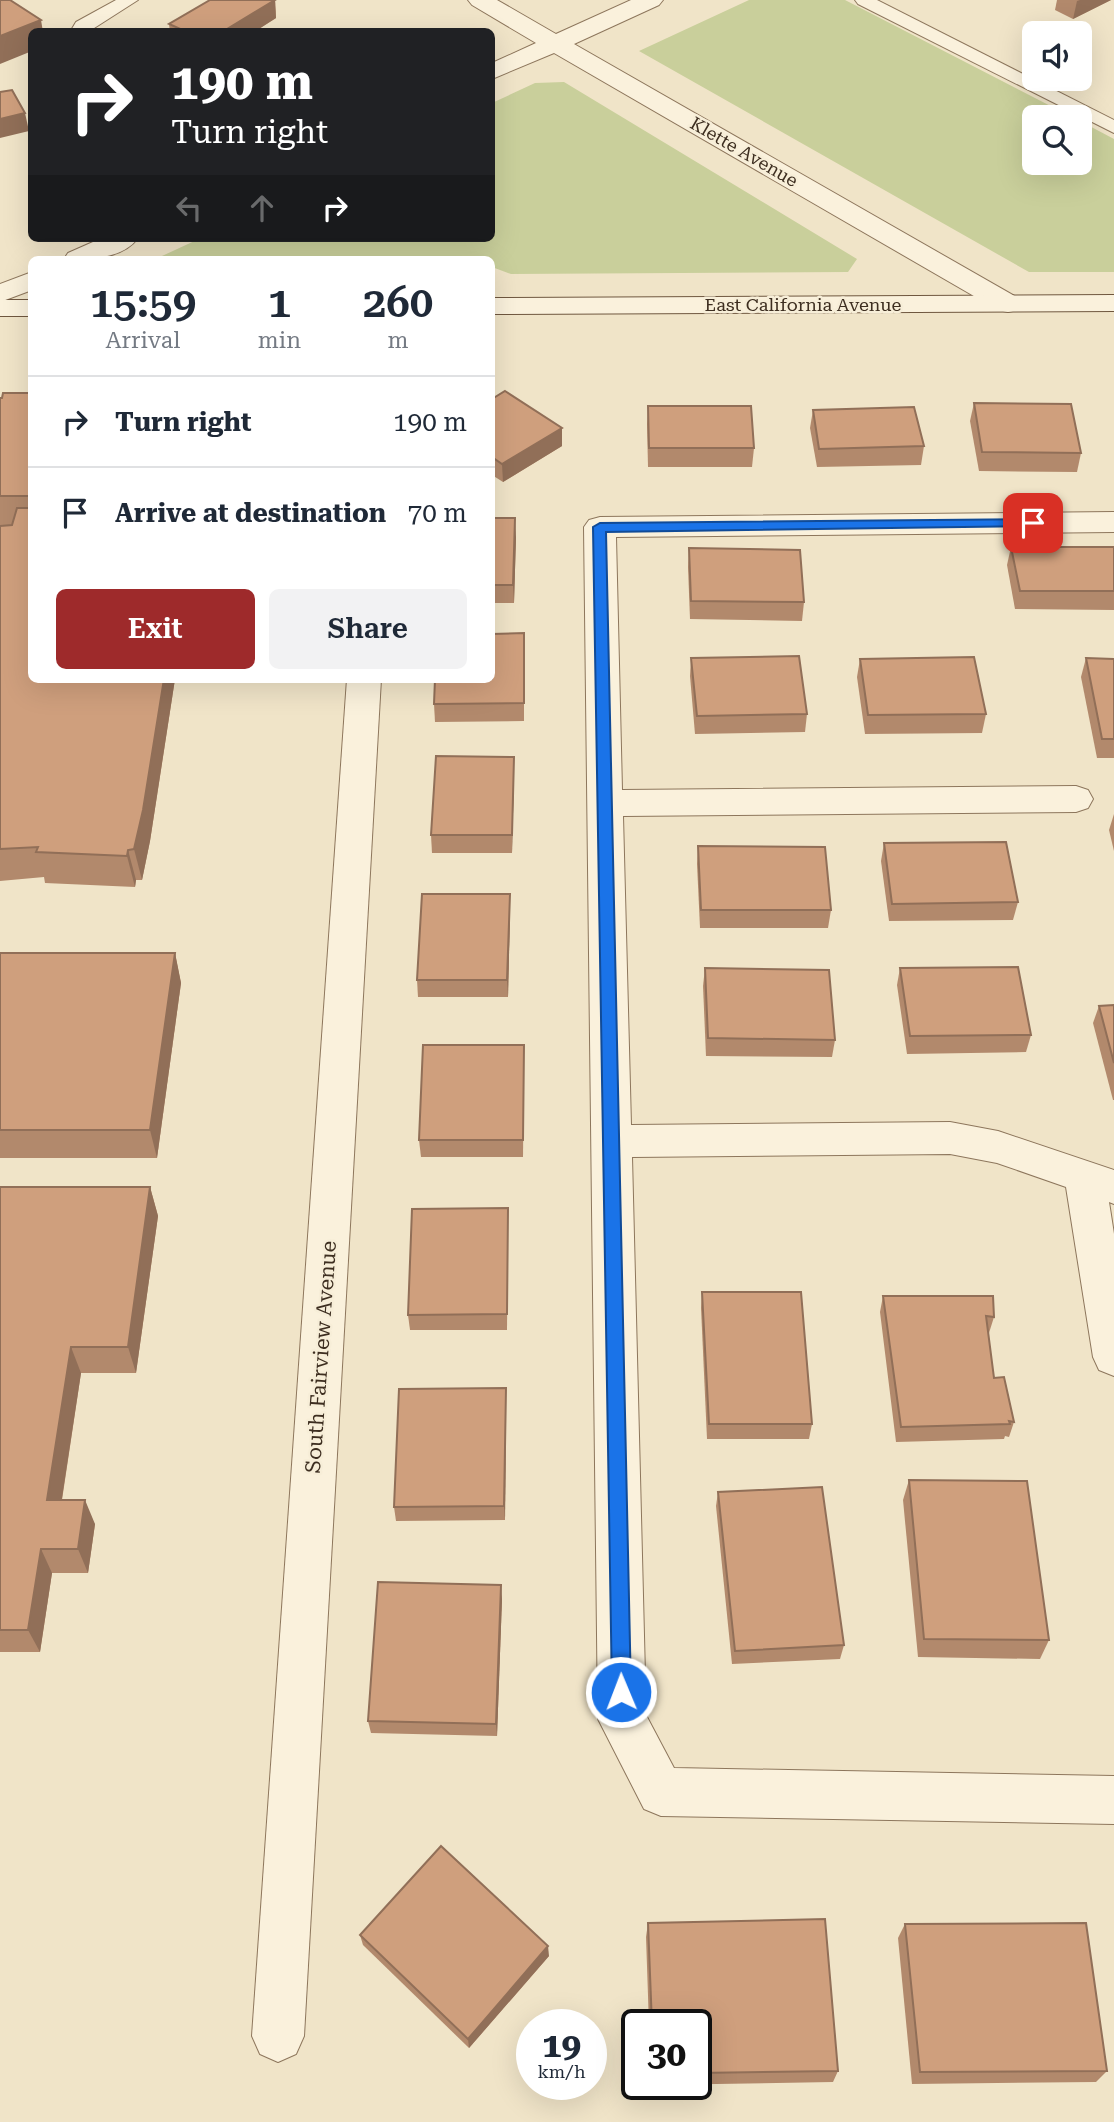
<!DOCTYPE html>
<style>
:root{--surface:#fff;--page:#f2f2f3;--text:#1f2937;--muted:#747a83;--line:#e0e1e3;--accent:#9e2a2b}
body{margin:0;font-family:"Roboto Serif",serif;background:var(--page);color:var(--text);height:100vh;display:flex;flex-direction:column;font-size:26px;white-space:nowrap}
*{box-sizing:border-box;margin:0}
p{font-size:23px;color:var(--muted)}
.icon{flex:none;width:38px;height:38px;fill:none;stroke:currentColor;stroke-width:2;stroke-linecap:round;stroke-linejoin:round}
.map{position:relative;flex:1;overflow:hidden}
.panel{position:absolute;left:28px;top:256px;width:467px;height:427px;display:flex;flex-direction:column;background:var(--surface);border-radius:10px;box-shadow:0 7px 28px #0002}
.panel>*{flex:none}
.top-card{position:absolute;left:28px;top:28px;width:467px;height:214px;border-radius:10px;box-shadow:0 7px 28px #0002;background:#202124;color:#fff;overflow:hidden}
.tools{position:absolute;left:1022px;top:21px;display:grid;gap:14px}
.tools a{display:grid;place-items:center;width:70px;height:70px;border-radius:10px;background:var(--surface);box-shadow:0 7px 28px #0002;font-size:35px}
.speed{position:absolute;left:516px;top:2009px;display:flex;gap:14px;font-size:35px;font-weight:700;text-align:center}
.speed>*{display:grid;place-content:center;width:91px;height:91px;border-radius:50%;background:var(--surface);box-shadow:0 7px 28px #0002;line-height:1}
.speed small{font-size:18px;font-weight:400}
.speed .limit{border:4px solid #111;border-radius:10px;background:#fff;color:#111}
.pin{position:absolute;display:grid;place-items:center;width:60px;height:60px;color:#fff;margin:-30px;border-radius:14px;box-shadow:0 4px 10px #0006}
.me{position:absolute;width:77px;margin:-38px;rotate:359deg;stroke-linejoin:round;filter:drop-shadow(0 0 5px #0008)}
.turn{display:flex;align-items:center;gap:24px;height:147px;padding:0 28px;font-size:32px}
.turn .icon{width:91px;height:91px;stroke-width:2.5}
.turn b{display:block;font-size:49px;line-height:60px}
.lanes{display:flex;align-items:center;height:66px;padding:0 28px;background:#0003;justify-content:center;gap:35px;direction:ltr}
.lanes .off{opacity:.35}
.eta{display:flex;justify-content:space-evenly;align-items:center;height:119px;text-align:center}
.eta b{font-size:42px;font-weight:600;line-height:49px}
.primary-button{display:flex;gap:14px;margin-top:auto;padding:14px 28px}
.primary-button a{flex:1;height:80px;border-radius:10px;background:var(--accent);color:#fff;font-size:28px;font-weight:600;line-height:80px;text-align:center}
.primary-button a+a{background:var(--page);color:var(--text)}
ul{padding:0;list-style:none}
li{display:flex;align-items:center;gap:21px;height:91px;padding:0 28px;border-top:2px solid var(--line)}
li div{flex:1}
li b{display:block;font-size:26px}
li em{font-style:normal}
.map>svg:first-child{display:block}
.green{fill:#c9cf9b}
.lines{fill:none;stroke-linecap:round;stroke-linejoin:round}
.service-casing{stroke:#8d765c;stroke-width:2}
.minor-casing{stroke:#8d765c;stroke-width:2}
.secondary-casing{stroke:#6f573f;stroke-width:2}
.service{fill:#faf1dc;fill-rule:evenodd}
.minor{fill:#faf1dc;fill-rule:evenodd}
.secondary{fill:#faf1dc;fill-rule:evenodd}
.wall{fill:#b2896c}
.shaded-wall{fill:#916f58}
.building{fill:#cf9f7d;stroke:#916f58;stroke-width:2}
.route{fill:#1a73e8;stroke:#114b97;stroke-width:2}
.labels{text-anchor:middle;stroke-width:5;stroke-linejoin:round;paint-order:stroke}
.far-street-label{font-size:18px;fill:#3d2e20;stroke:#f7eed8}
.street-label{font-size:21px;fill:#3d2e20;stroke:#f7eed8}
</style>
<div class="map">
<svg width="1114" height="2122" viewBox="0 0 1114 2122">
<rect width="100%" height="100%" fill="#f0e4c8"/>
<g class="green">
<path d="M749 0H845L1072 117H1034V163H1080V121L1114 139V272H1029L639 51Z"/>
<path d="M564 82 857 259 848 272 511 274 492 267V259H165L162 256 201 238H492V103L535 83Z"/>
</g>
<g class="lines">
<g class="service-casing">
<g id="service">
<path d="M116 0H138L88 32H70L76 22Z"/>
<path d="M855 0H877L1114 120V133L858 4Z"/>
</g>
</g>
<g class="minor-casing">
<g id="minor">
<path d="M468 0H497L556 34 631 0H663L659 5 574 44 1018 298 1022 304 1018 310 1008 312 998 310 554 53 492 79V63L536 43 472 5Z"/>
<path d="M102 238H138C122 260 88 259 64 259L68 253Z"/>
<path d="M32 272V290L0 302V284Z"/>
<path d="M1114 512V532L616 537 622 790 1076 786 1088 790 1093 799 1088 808 1076 812 623 816 631 1125 950 1122 998 1131 1114 1170V1204L1109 1202 1114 1234V1376L1099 1370 1093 1357 1066 1187 997 1163 950 1154 632 1157 646 1715 674 1768 1114 1776V1824L661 1816 644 1809 598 1719 584 527 589 520 600 517Z"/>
<path d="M347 679H381L304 2036 296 2054 278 2062 260 2054 252 2036Z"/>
</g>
</g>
<g class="secondary-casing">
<g id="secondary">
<path d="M1114 295V311L492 314V298Z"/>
<rect x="0" y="300" width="32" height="16"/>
</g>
</g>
<use href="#service" class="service"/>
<use href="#minor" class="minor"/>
<use href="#secondary" class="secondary"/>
</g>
<g class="wall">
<path d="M275 0 276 18 254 32H170L169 24Z"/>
<path d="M1057 0H1111L1073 19 1055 10Z"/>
<path d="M32 393V679H175L150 841 142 880H136L135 887 45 883 44 877 0 881V398Z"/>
<path d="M492 399 562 446 503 482 492 475Z"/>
<path d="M974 403 1081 453 1077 472 979 471 970 421Z"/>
<path d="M648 406 754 448 752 467H648L647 424Z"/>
<path d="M813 410 924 446 921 465 817 467 810 428Z"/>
<path d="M492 518 516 537 514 603H492Z"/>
<path d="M1011 547H1114V610L1015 609 1007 565Z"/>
<path d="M689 548 804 602 802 621 690 619 688 567Z"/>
<path d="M524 633V721L435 722 434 704Z"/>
<path d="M691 658 807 714 805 732 695 734 690 676Z"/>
<path d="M1086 658 1114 659V758H1097L1081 677Z"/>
<path d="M860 659 986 714 982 733 865 734 857 677Z"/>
<path d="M514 775 512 853H432L431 835Z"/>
<path d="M1114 814V851L1109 830Z"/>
<path d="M884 843 1018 902 1013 920 889 921 881 861Z"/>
<path d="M698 846 831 910 828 928H700L697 864Z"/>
<path d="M510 912 508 997H418L417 980Z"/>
<path d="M0 953H175L181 983 157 1158H0Z"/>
<path d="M705 968 835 1040 832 1057 706 1056 703 986Z"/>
<path d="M900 968 1031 1035 1026 1052 907 1054 897 985Z"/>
<path d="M1114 1005V1100H1113L1093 1023 1099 1006Z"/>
<path d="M524 1063 523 1157H421L419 1140Z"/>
<path d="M0 1187H150L158 1216 136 1373H81L62 1500 95 1524 88 1573H52L40 1652H0Z"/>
<path d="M508 1225 507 1330H410L408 1315Z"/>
<path d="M702 1292 812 1424 809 1439H707L701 1308Z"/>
<path d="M883 1296 994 1317 989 1333H988L994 1378 1014 1422 1009 1437 1005 1436 1004 1439 896 1442 880 1312Z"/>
<path d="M506 1403 505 1520 396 1521 394 1507Z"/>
<path d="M909 1480 1049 1640 1040 1659 918 1657 903 1500Z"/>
<path d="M718 1492 844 1645 840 1659 732 1664 716 1506Z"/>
<path d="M502 1599 497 1736 371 1733 368 1721Z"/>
<path d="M648 1923 838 2071 833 2082 652 2085 696 2084V2025H649L646 1937Z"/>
<path d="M905 1924 1107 2071 1096 2082 912 2084 898 1938Z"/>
<path d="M360 1935 549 1956 469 2048 363 1945Z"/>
</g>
<g class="shaded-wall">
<path d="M275 0 276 18 254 32H222Z"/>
<path d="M1080 0H1111L1073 19 1077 1Z"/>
<path d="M41 20 43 32H32V51L0 64V36Z"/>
<path d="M25 113 29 131 0 138V119Z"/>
<path d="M562 428V446L503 482 502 464Z"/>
<path d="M515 518 516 537 514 603 513 585Z"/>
<path d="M164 679H175L150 841 142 880 134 849Z"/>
<path d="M514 757V775L512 853V835Z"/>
<path d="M128 850 136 880 135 887 127 856Z"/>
<path d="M510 894V912L508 997 507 980Z"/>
<path d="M175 953 181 983 157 1158 150 1130Z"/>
<path d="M150 1187 158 1216 136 1373 128 1347Z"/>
<path d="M71 1347 81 1373 58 1524 47 1500Z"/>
<path d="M506 1388V1403L505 1520 504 1506Z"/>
<path d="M85 1500 95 1524 88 1573 78 1549Z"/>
<path d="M41 1549 52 1573 40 1652 28 1630Z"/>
<path d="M501 1585 502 1599 497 1736 496 1724Z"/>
<path d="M548 1946 549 1956 469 2048 468 2039Z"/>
</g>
<g class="building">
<path d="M0 0H10L41 20 0 36Z"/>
<path d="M210 0H275L222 32H187L169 24Z"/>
<path d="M12 90 25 113 0 119V92Z"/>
<path d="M505 391 562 428 502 464 492 457V399Z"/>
<path d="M3 393H32V496H0V398H2Z"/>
<path d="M974 403 1071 404 1081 453 982 452Z"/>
<path d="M648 406H751L754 448H649Z"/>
<path d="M914 407 924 446 819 449 813 410Z"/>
<path d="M17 508H32V679H164L143 810 134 849 128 850 127 856 36 852 38 847 0 849V526L12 525Z"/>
<path d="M492 518H515L513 585H492Z"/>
<path d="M1011 547H1114V591H1020Z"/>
<path d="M689 548 800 550 804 602 691 601Z"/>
<path d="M524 633V703L434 704 435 679H492V634Z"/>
<path d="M799 656 807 714 697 716 691 658Z"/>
<path d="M974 657 986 714 868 715 860 659Z"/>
<path d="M1086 658 1114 659V739H1102Z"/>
<path d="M436 756 514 757 512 835H431Z"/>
<path d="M1006 842 1018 902 892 904 884 843Z"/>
<path d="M698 846 825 847 831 910H701Z"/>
<path d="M422 894H510L507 980H417Z"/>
<path d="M0 953H175L150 1130H0Z"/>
<path d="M1018 967 1031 1035 910 1036 900 968Z"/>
<path d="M705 968 829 970 835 1040 708 1038Z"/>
<path d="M1114 1005V1063L1099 1006Z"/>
<path d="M423 1045H524L523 1140H419Z"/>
<path d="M0 1187H150L128 1347H71L47 1500H85L78 1549H41L28 1630H0Z"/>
<path d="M508 1208 507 1314 408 1315 412 1209Z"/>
<path d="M702 1292H801L812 1424H709Z"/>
<path d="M883 1296H993L994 1317 986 1316 994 1378 1004 1377 1014 1422 1009 1421 1010 1424 901 1427Z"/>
<path d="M506 1388 504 1506 394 1507 399 1389Z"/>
<path d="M909 1480 1027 1481 1049 1640 924 1639Z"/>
<path d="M822 1487 844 1645 735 1651 718 1492Z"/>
<path d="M378 1582 501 1585 496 1724 368 1721Z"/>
<path d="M441 1846 548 1946 468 2039 360 1935Z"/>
<path d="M825 1919 838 2071 696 2073V2025H652L648 1923Z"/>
<path d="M1086 1923 1107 2071 920 2072 905 1924Z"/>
</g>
<path class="route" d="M1033 519 1037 520V526L606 532 631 1692 628 1699 621 1701 615 1699 612 1692 593 527 600 523Z"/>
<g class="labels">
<g class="far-street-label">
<text transform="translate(744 152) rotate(30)" y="6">Klette Avenue</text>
<text x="803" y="311">East California Avenue</text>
</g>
<g class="street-label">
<text transform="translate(321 1357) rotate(-86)" y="7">South Fairview Avenue</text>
</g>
</g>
</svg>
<div class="tools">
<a><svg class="icon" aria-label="sound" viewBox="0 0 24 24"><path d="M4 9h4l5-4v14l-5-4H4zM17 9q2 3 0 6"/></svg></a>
<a><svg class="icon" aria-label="search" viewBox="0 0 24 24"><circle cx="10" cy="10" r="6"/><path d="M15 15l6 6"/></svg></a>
</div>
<div class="speed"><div>19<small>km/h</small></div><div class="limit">30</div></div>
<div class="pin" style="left:1033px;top:523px;background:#d93025"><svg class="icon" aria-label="arrive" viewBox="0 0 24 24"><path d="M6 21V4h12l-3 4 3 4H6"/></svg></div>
<svg class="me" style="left:621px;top:1692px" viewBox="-20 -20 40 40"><circle r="17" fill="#1a73e8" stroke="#fff" stroke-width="3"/><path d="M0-11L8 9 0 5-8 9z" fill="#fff"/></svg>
<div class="top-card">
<div class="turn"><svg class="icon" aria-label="right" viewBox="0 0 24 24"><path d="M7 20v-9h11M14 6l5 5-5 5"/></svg><div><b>190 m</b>Turn right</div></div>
<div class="lanes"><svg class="icon off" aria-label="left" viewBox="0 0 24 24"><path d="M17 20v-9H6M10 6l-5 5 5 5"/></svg><svg class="icon off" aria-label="ahead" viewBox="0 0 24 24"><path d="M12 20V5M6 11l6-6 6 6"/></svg><svg class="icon" aria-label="right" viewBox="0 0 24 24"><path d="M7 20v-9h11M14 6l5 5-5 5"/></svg></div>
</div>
<section class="panel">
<div class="eta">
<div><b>15:59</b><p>Arrival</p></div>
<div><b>1</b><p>min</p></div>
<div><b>260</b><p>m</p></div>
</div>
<ul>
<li><svg class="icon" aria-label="right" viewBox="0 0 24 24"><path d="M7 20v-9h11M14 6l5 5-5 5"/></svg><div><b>Turn right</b></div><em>190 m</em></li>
<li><svg class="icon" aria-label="arrive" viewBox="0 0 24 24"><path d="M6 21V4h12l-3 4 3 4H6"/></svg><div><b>Arrive at destination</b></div><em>70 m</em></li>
</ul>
<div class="primary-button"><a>Exit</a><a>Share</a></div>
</section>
</div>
